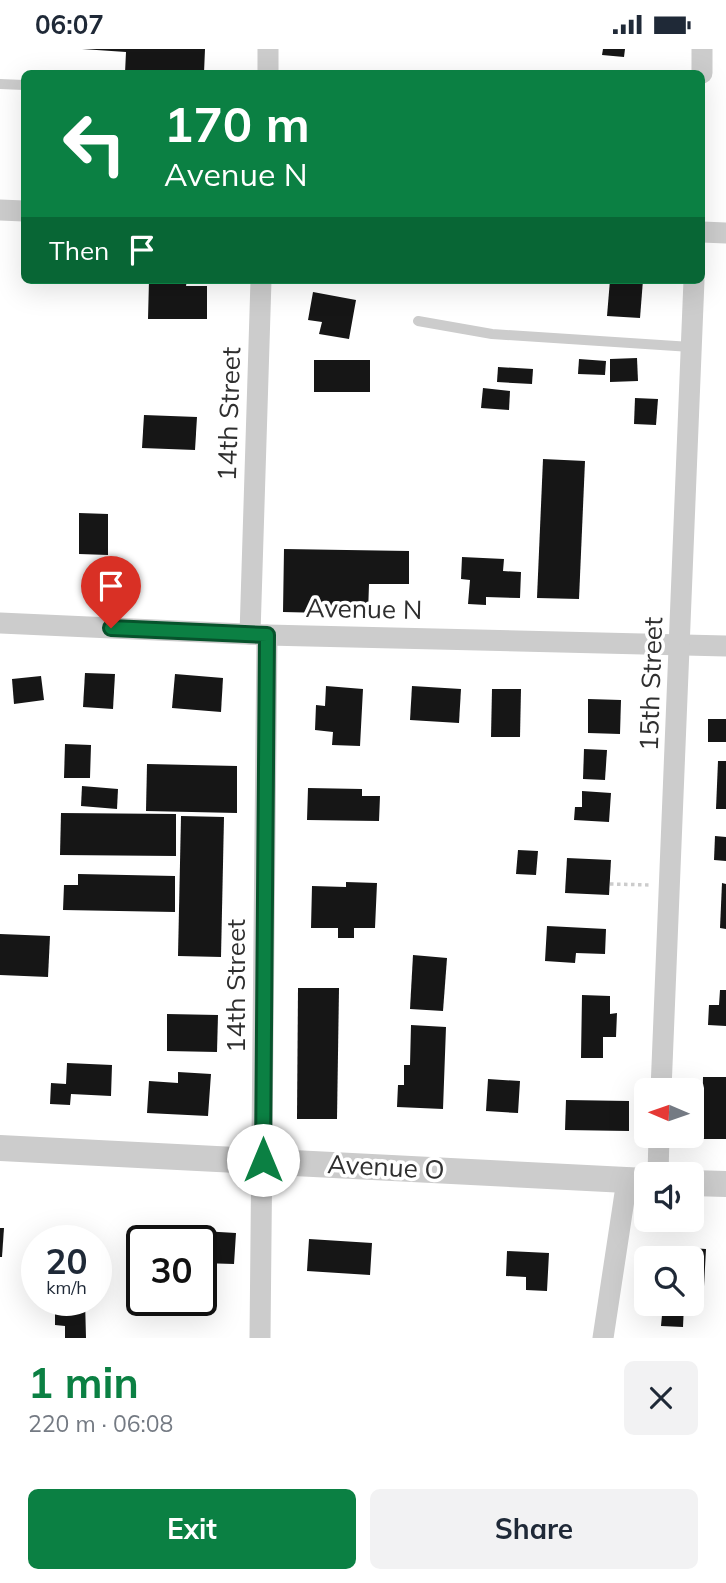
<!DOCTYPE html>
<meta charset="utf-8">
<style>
:root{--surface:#fff;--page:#f2f2f3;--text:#1f2937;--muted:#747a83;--accent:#0b8043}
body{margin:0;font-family:Mulish,sans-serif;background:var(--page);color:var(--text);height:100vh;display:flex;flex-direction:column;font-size:26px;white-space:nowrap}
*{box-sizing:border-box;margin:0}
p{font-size:23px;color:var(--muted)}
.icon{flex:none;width:38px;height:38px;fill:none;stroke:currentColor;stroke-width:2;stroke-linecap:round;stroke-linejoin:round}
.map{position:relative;height:1289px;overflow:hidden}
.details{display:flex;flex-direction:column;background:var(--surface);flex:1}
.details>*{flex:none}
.banner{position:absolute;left:21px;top:21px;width:684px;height:214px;border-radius:10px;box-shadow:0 7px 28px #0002;background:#0b8043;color:#fff;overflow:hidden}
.needle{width:46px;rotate:272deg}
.buttons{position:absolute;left:634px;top:1029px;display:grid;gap:14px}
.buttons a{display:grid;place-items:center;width:70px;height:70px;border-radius:10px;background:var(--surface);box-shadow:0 7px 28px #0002;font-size:35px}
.speed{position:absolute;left:21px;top:1176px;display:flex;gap:14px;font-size:35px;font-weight:700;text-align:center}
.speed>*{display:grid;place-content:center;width:91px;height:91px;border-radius:50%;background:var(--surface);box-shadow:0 7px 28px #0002;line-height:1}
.speed small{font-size:18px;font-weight:400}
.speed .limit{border:4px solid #111;border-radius:10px;background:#fff;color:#111}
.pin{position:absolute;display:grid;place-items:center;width:60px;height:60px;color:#fff;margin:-72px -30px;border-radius:50% 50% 50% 0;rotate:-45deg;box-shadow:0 0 7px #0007}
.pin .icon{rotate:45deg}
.me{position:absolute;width:77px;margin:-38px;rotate:0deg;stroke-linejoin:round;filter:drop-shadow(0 0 5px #0008)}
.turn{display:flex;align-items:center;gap:24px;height:147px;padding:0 28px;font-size:32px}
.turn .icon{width:91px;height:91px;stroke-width:2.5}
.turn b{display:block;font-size:49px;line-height:60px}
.then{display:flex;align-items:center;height:66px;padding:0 28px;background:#0003;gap:14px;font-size:26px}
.round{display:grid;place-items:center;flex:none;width:74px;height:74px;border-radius:10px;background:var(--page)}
.overview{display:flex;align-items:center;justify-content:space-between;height:119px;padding:0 28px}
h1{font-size:42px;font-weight:700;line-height:52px;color:var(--accent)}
.button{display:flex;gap:14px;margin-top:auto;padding:14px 28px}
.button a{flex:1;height:80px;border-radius:10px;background:var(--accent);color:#fff;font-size:28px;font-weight:700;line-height:80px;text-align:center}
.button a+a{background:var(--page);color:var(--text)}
.status{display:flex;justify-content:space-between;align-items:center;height:49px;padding:0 35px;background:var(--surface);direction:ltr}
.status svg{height:19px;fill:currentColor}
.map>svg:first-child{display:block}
.building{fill:#161616}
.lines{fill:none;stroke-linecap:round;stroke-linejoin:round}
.path{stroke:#ccc;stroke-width:3.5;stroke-dasharray:3.5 3.5;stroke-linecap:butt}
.service{stroke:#ccc;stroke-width:10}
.minor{stroke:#ccc;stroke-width:21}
.tertiary{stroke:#ccc;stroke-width:26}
.route-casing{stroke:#07532c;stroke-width:18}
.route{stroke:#0b8043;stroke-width:12}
.labels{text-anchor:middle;stroke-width:7;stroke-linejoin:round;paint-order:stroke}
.street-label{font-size:26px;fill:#2f2f2f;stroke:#fff}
</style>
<div class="status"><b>06:07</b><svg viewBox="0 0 49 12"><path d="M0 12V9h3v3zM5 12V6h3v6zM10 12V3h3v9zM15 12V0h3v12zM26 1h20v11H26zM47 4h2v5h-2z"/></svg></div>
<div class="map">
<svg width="726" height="1289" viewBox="0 0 726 1289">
<rect width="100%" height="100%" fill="#fff"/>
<g class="building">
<path d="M82 0H205L204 24H125L126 3Z"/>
<path d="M603 0H625L624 8 602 6Z"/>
<path d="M149 231H187L186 237H207V270H148Z"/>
<path d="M610 231H643L640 269 607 267Z"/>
<path d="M313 243 356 251 349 290 319 285 322 273 308 271Z"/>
<path d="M637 309 638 332 610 333V310Z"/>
<path d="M579 310 606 312 605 326 578 325Z"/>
<rect x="314" y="311" width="56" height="32"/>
<path d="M498 318 533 320 532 335 497 333Z"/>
<path d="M483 339 510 342 509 361 481 359Z"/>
<path d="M635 349 658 350 656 376 634 375Z"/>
<path d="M144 366 197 368 195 401 142 399Z"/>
<path d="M543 410 585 412 579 550 537 549Z"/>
<path d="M79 464 108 465V506L79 505Z"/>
<path d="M284 500 409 502V535H369L368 565 283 563Z"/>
<path d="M462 508 504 510 503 522 521 523 520 549 486 548V556L468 555 470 531 461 530Z"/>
<path d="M85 624 115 625 113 660 83 658Z"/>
<path d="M175 625 223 629 221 663 172 659Z"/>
<path d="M41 627 44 651 14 655 12 630Z"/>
<path d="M326 637 363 640 360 697 332 696 333 683 315 681 316 656 325 657Z"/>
<path d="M412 637 461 640 459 674 410 671Z"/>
<path d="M492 640H521L520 688H491Z"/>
<path d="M588 650 621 651 620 685 588 684Z"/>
<rect x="708" y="670" width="18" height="23"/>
<path d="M65 695 91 696 90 729H64Z"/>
<path d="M584 700 607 701 605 731 583 730Z"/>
<path d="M718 712H726V760H716Z"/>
<path d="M147 715 237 717V764L146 762Z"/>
<path d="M82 737 118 740 117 760 81 757Z"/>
<path d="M308 739 362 740V747H380L379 772 307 771Z"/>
<path d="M582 742 611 744 609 773 574 771 575 758H582Z"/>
<path d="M61 764 176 765V807L60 806Z"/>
<path d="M181 767 224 768 221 908 178 907Z"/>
<path d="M715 787 726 788V812L714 811Z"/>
<path d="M518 801 538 802 536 826 516 825Z"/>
<path d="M567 809 611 811 609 846 565 844Z"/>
<path d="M78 825 175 827V863L63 861 64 836H78Z"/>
<path d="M346 833 377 834 375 879H354V889H338V879H311L312 837 346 838Z"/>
<path d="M722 834 726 835V880L720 879Z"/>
<path d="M547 877 606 880 605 905 576 904 575 914 545 912Z"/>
<path d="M0 885 50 887 48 928 0 926Z"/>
<path d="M413 906 447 909 443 962 410 960Z"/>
<path d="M298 939H339L337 1070H297Z"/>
<path d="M720 941H726V977L708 976 709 956H719Z"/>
<path d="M582 946 610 947V965L617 964 616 988H603V1009H581Z"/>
<path d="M167 965 218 966 217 1003 167 1002Z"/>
<path d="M411 976 446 978 443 1060 397 1058 398 1036H404V1016H410Z"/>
<path d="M67 1014 112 1016 111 1047 71 1045 70 1056 50 1055 51 1034 66 1035Z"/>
<path d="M178 1023 211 1025 208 1067 147 1064 149 1032 178 1034Z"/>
<path d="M703 1028H726V1090H702Z"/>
<path d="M488 1030 520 1032 518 1064 486 1062Z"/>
<path d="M566 1051 629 1052V1082L565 1081Z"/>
<path d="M0 1179H4L2 1208H0Z"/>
<path d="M151 1179 236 1184 234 1215 201 1214V1192H150Z"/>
<path d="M309 1190 372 1194 370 1226 307 1222Z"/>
<path d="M672 1198 706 1200 703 1256 691 1255V1209H671Z"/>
<path d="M507 1202 549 1204 547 1242 526 1241V1228L506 1227Z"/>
<path d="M96 1204H101L100 1225H96Z"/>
<path d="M54 1251H85L86 1289H65V1277L55 1276V1259H65L66 1255 53 1254Z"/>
<path d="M663 1255H684L683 1278 661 1277Z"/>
</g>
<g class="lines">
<path class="path" d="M610 835 650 836"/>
<g class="service">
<path d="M0 35 24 36"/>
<path d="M418 272 492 285 691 298"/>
</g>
<g class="minor">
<path d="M268 24V0"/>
<path d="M702 24V0"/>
<path d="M0 161 24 162"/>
<path d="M702 183 726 184"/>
<path d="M0 574 267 586 726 597"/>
<path d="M250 585 261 231"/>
<path d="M661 1041 694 231"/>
<path d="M658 1125 659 1087"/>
<path d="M260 1289 267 586"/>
<path d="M603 1289 627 1131"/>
</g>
<g class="tertiary">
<path d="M0 1099 646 1132"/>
<path d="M691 1134 726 1135"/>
</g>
</g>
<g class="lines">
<g class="route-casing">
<path id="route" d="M111 579 267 586 263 1111"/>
</g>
<use href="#route" class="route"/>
</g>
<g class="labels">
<g class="street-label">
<text transform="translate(229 365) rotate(-88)" y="9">14th Street</text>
<text transform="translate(364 560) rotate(1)" y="9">Avenue N</text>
<text transform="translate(651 635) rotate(-88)" y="9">15th Street</text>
<text transform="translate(236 937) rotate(-90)" y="9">14th Street</text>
<text transform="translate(386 1118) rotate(3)" y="9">Avenue O</text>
</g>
</g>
</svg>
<div class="buttons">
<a><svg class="needle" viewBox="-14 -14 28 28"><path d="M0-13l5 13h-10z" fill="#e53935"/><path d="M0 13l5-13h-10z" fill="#747a83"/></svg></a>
<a><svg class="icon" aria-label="sound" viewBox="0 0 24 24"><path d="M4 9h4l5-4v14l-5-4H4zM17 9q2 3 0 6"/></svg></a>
<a><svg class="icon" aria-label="search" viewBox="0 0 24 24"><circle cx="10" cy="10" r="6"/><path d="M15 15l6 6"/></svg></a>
</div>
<div class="speed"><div>20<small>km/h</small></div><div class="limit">30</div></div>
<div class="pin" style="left:111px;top:579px;background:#d93025"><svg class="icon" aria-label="arrive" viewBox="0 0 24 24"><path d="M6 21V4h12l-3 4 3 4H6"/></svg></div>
<svg class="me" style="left:263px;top:1111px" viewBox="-20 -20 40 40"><circle r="19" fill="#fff"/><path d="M0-13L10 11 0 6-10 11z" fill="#0b8043"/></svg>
<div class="banner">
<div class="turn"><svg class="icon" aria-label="left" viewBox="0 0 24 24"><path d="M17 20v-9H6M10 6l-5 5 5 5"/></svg><div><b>170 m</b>Avenue N</div></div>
<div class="then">Then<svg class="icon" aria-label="arrive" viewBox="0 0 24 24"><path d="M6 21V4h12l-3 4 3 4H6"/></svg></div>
</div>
</div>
<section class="details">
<div class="overview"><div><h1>1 min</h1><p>220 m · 06:08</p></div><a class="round"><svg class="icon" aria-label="close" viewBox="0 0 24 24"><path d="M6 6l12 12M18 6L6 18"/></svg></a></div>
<div class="button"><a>Exit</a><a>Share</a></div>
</section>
